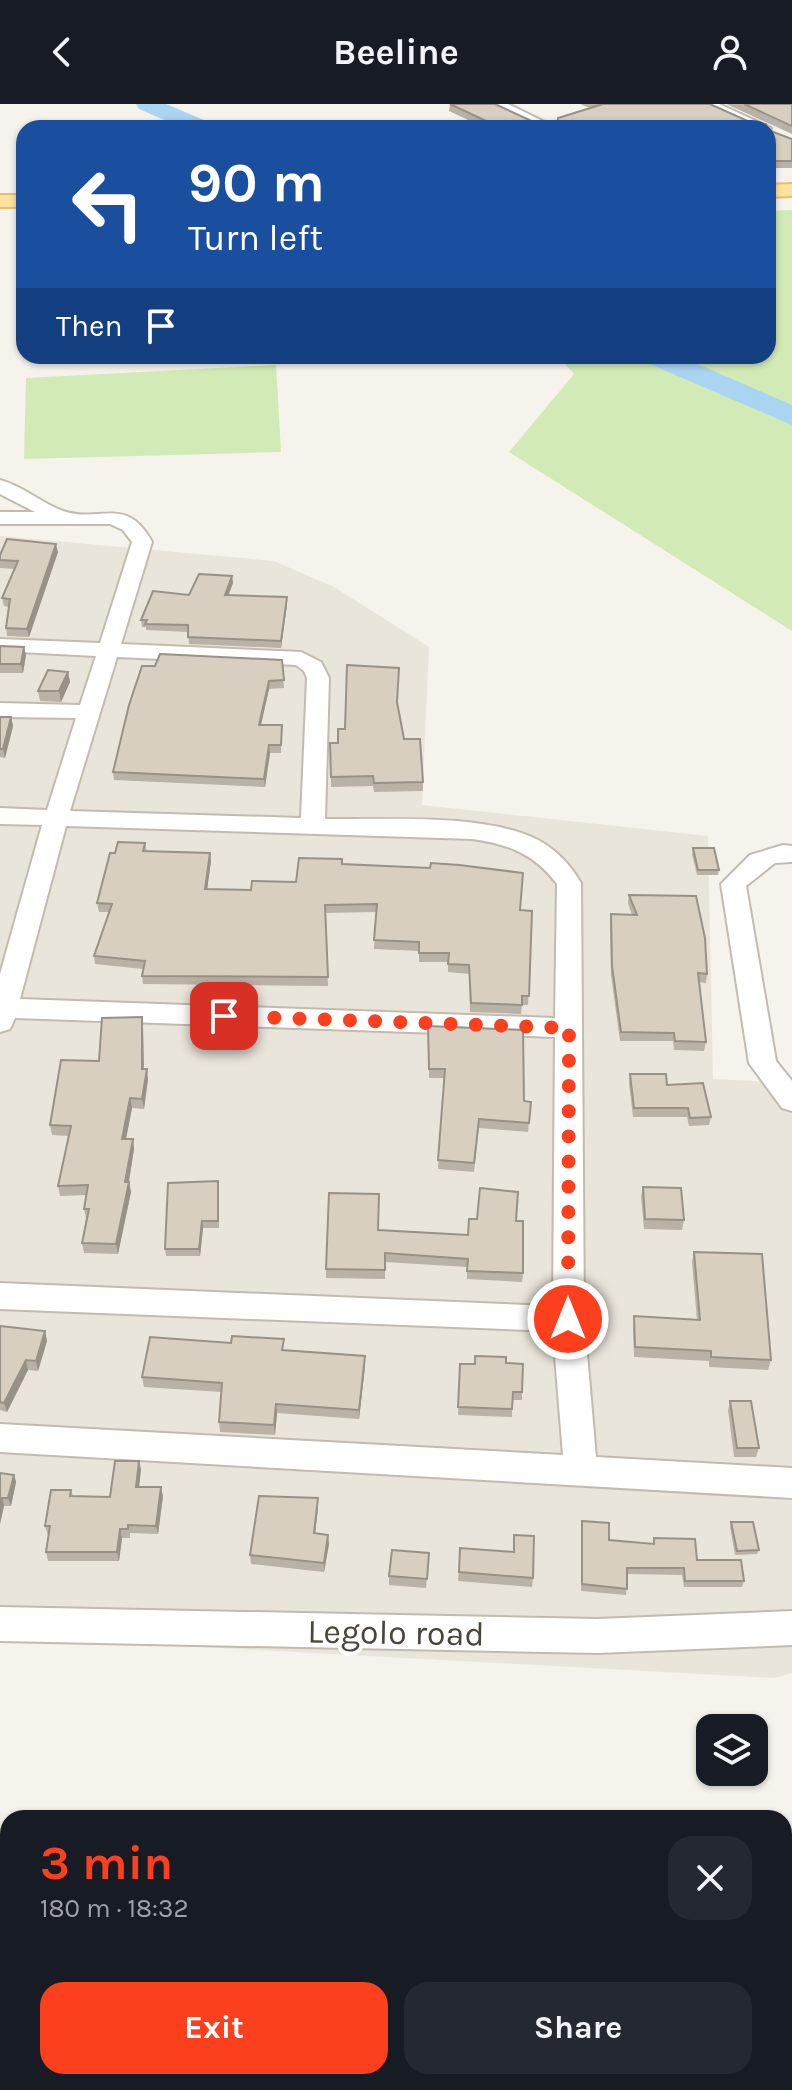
<!DOCTYPE html>
<meta charset="utf-8">
<style>
:root{--surface:#171b24;--page:#242831;--text:#f1f3f6;--muted:#9ea1a6;--accent:#fc3f1d}
body{margin:0;font-family:Karla,sans-serif;background:var(--page);color:var(--text);height:100vh;display:flex;flex-direction:column;font-size:30px;white-space:nowrap}
*{box-sizing:border-box;margin:0}
p{font-size:26px;color:var(--muted)}
.icon{flex:none;width:44px;height:44px;fill:none;stroke:currentColor;stroke-width:2;stroke-linecap:round;stroke-linejoin:round}
.map{position:relative;flex:1;overflow:hidden}
.side{position:absolute;left:0px;top:1706px;width:792px;height:280px;display:flex;flex-direction:column;background:var(--surface);border-radius:24px 24px 0 0;box-shadow:0 2px 6px #0004}
.side>*{flex:none}
.hud{position:absolute;left:16px;top:16px;width:760px;height:244px;border-radius:24px;box-shadow:0 2px 6px #0004;background:#1a4fa0;color:#fff;overflow:hidden}
.fabs{position:absolute;left:696px;top:1610px;display:grid;gap:16px}
.fabs a{display:grid;place-items:center;width:72px;height:72px;border-radius:16px;background:var(--surface);box-shadow:0 2px 6px #0004;font-size:40px}
.pin{position:absolute;display:grid;place-items:center;width:68px;height:68px;color:#fff;margin:-34px;border-radius:16px;box-shadow:0 4px 12px #0006}
.me{position:absolute;width:88px;margin:-44px;rotate:0deg;stroke-linejoin:round;filter:drop-shadow(0 0 6px #0008)}
.turn{display:flex;align-items:center;gap:28px;height:168px;padding:0 40px;font-size:36px}
.turn .icon{width:104px;height:104px;stroke-width:2.5}
.turn b{display:block;font-size:56px;line-height:68px}
.then{display:flex;align-items:center;height:76px;padding:0 40px;background:#0003;gap:16px;font-size:30px}
.round{display:grid;place-items:center;flex:none;width:84px;height:84px;border-radius:24px;background:var(--page)}
.headline{display:flex;align-items:center;justify-content:space-between;height:136px;padding:0 40px}
h1{font-size:48px;font-weight:700;line-height:60px;color:var(--accent)}
.cta{display:flex;gap:16px;margin-top:auto;padding:16px 40px}
.cta a{flex:1;height:92px;border-radius:24px;background:var(--accent);color:#fff;font-size:32px;font-weight:700;line-height:92px;text-align:center}
.cta a+a{background:var(--page);color:var(--text)}
header{display:flex;justify-content:space-between;align-items:center;height:104px;padding:0 40px;background:var(--surface);font-size:36px;font-weight:700}
.map>svg:first-child{display:block}
.residential{fill:#eae5da}
.green{fill:#d2eab5}
.lines{fill:none;stroke-linecap:round;stroke-linejoin:round}
.river{fill:#a9d4f2;fill-rule:evenodd}
.minor-casing{stroke:#c2bbae;stroke-width:4}
.major-casing{stroke:#e6c16a;stroke-width:4}
.minor{fill:#fff;fill-rule:evenodd}
.major{fill:#ffe39c;fill-rule:evenodd}
.rail-casing{stroke:#9a9a9a;stroke-width:11}
.rail{stroke:#fff;stroke-width:8;stroke-dasharray:24;stroke-linecap:butt}
.wall{fill:#bab2a6}
.shaded-wall{fill:#979187}
.building{fill:#d8cfc1;stroke:#979187;stroke-width:2}
.route{stroke:#fc3f1d;stroke-width:14;stroke-dasharray:0 25.2}
.labels{text-anchor:middle;stroke-width:8;stroke-linejoin:round;paint-order:stroke}
.near-street-label{font-size:34px;fill:#4b4439;stroke:#fff}
</style>
<header><svg class="icon" aria-label="back" viewBox="0 0 24 24"><path d="M15 5l-7 7 7 7"/></svg>Beeline<svg class="icon" aria-label="person" viewBox="0 0 24 24"><circle cx="12" cy="8" r="4"/><path d="M4 21q1-7 8-7t8 7"/></svg></header>
<div class="map">
<svg width="792" height="1986" viewBox="0 0 792 1986">
<rect width="100%" height="100%" fill="#f6f3ec"/>
<path class="residential" d="M0 432 274 457 334 483 429 543 422 701 708 732 713 975 792 979V1569L774 1574 0 1532Z"/>
<g class="green">
<path d="M792 106V527L509 348 574 270 558 252H768V107Z"/>
<path d="M276 261 281 348 24 355 26 274Z"/>
</g>
<g class="lines">
<g class="river">
<path d="M136 0H166L211 19 215 24H183L139 5Z"/>
<path d="M641 252H679L792 301V321L645 258Z"/>
</g>
<g class="minor-casing">
<g id="minor">
<path d="M489 0H508L557 24H538Z"/>
<path d="M700 0H719L771 24 768 27V24H752Z"/>
<path d="M0 376C23 382 41 399 63 407 98 420 126 390 152 438L121 540 301 548 321 558 329 574 325 715C386 716 485 709 538 736 557 746 571 762 581 779L584 1215 596 1353 792 1364V1394L0 1348V1320L563 1351 553 1227 0 1205V1179L553 1202 555 933 15 914 10 925 0 928V870L42 721 0 720V704L47 706 76 614 0 613V599L80 601 96 552 0 547V535L100 539 132 438 123 426 110 420H0V408H35L0 390ZM117 553 296 561 304 567 307 574 301 714 70 707ZM66 722 472 735C508 740 535 750 557 780L555 914 20 895Z"/>
<path d="M783 741 792 742V758L775 759 746 782 776 957 792 977V1007L782 1004 749 959 721 780 750 751Z"/>
<path d="M0 1503 597 1515 792 1507V1541L597 1549 0 1537Z"/>
</g>
</g>
<g class="major-casing">
<g id="major">
<path d="M792 80V92L768 93V81Z"/>
<rect x="0" y="91" width="24" height="12"/>
</g>
</g>
<use href="#minor" class="minor"/>
<use href="#major" class="major"/>
<g class="rail-casing">
<g id="rail">
<path d="M784 1818 792 1816"/>
<path d="M0 1838 8 1839"/>
<path d="M784 1843 792 1841"/>
<path d="M0 1865H8"/>
</g>
</g>
<use href="#rail" class="rail"/>
</g>
<g class="wall">
<path d="M450 0 538 20H557L590 4 580 0H710L752 19 767 24H485L449 7Z"/>
<path d="M726 0H792V30Z"/>
<path d="M768 26 792 35V64H768Z"/>
<path d="M58 448 29 533 7 532 6 524 9 503 4 502 2 494 14 465 0 464V451Z"/>
<path d="M232 472 233 479 228 491 287 493V500L281 544 189 540 188 528 146 526V523H142L141 516 189 491Z"/>
<path d="M0 542 26 551 23 569H0Z"/>
<path d="M282 556 284 584 269 585 261 621H282L281 649H270L265 683 114 676 113 668 155 562Z"/>
<path d="M68 568 70 578 61 598 40 597 38 587Z"/>
<path d="M397 600 404 635 423 678V687L374 688 373 682 331 683 330 639H338L345 625Z"/>
<path d="M0 613H11L13 622 5 654 0 653Z"/>
<path d="M145 739 147 747 211 757 207 785 251 786 296 778 343 760 520 806 532 807 528 901H522L521 910 470 908 469 870 448 868V858H419V847L374 845 376 808 325 809 328 882 143 880 142 872 143 865 95 860 94 852 109 808H99L97 799 115 749Z"/>
<path d="M693 744 719 766 718 771H697L692 750Z"/>
<path d="M629 791 707 870 706 879 699 878 706 938 704 947 674 946 673 937H620L611 871 610 819 611 810 632 811 628 799Z"/>
<path d="M142 913 143 923 144 965 148 975 144 1005 132 1004 126 1035H133L134 1045 129 1078 131 1088 118 1150 84 1149 82 1139 86 1114 84 1105 87 1091 60 1092 58 1082 69 1032 52 1031 50 1021 99 957Z"/>
<path d="M428 922 524 997 531 998 528 1028 479 1024 474 1068 438 1065 444 974H429Z"/>
<path d="M630 970 667 981 711 1013 709 1021 689 1022 687 1013H633L629 979Z"/>
<path d="M643 1083 684 1116 682 1126 644 1125 641 1093Z"/>
<path d="M219 1084V1124H203L200 1152H166L165 1145Z"/>
<path d="M516 1117 523 1169 522 1178 467 1175V1163L385 1158V1175L326 1174V1165L379 1126 468 1131Z"/>
<path d="M694 1148 771 1256 768 1266 709 1263V1257L634 1253 633 1222 634 1212 697 1216 692 1158Z"/>
<path d="M0 1222 45 1227 47 1237 38 1267 28 1266 7 1308 0 1306Z"/>
<path d="M284 1246 365 1262 359 1315 277 1309 275 1331 220 1328 219 1318 221 1288 144 1283 142 1273Z"/>
<path d="M506 1259 522 1288V1296H512V1313L458 1311 460 1260Z"/>
<path d="M730 1297 759 1344 756 1353H734L728 1306Z"/>
<path d="M139 1357 141 1366 139 1383 163 1392 158 1430 130 1429V1434H122L119 1457H48L46 1448 48 1431 45 1422 71 1386 73 1392 110 1393Z"/>
<path d="M0 1369 14 1371 16 1378 11 1402H4L0 1420Z"/>
<path d="M318 1404 315 1429 329 1440 324 1468 251 1460 250 1451Z"/>
<path d="M582 1417 609 1436 653 1440 654 1434 697 1456 744 1477 742 1483H684L682 1471 627 1470 626 1491 581 1487Z"/>
<path d="M731 1418 759 1446 757 1450 735 1451 730 1423Z"/>
<path d="M460 1444 533 1474 532 1483 458 1477Z"/>
<path d="M429 1449 426 1484 389 1481V1472Z"/>
</g>
<g class="shaded-wall">
<path d="M56 440 58 448 29 533 27 525Z"/>
<path d="M232 472 233 479 226 498 225 491Z"/>
<path d="M287 493V500L281 544V537Z"/>
<path d="M24 543 26 551 23 569 21 560Z"/>
<path d="M68 568 70 578 61 598 59 587Z"/>
<path d="M269 577V585L259 629V621Z"/>
<path d="M11 613 13 622 5 654 3 645Z"/>
<path d="M269 641 270 649 265 683 264 675Z"/>
<path d="M210 749 211 757 206 794 205 785Z"/>
<path d="M142 913 143 923 144 975 142 965Z"/>
<path d="M147 965 148 975 144 1005 142 995Z"/>
<path d="M130 994 132 1004 124 1045 122 1035Z"/>
<path d="M133 1035 134 1045 127 1088 129 1078 131 1088 118 1150 116 1140Z"/>
<path d="M202 1117 203 1124 200 1152 199 1145Z"/>
<path d="M45 1227 47 1237 38 1267 36 1257Z"/>
<path d="M365 1252V1262L359 1315V1306Z"/>
<path d="M26 1256 28 1266 7 1308 4 1299Z"/>
<path d="M276 1300 277 1309 275 1331 274 1321Z"/>
<path d="M139 1357 141 1366 138 1391 136 1383Z"/>
<path d="M14 1371 16 1378 11 1402 8 1394Z"/>
<path d="M161 1383 163 1392 158 1430 156 1422Z"/>
<path d="M2 1394 4 1402 0 1420V1401Z"/>
<path d="M318 1394V1404L314 1438V1429Z"/>
<path d="M120 1425 122 1434 119 1457 117 1448Z"/>
<path d="M328 1431 329 1440 324 1468V1459Z"/>
</g>
<g class="building">
<path d="M450 0H495L538 20H557L558 14 600 1 598 0H710L752 19 766 20 767 24H501Z"/>
<path d="M744 0H792V22Z"/>
<path d="M768 26 792 35V57H768Z"/>
<path d="M7 435 56 440 27 525 6 524 10 495 2 494 18 457 0 456V451Z"/>
<path d="M199 470 232 472 225 491 287 493 281 537 188 533V521L145 520 147 516H141L153 487 189 491Z"/>
<path d="M0 542 24 543 21 560H0Z"/>
<path d="M160 550 282 556 284 576 269 577 259 621H282L281 641H269L264 675 113 668 129 601 142 562H155Z"/>
<path d="M347 561 399 564 397 598 404 635H420L423 678 374 679 373 672 331 673 330 639H338V625H345Z"/>
<path d="M48 566 68 568 59 587H38Z"/>
<path d="M0 613H11L3 645H0Z"/>
<path d="M118 738 145 739 143 747 210 749 205 785 251 786 252 777 296 778 299 754 342 755V760L430 764 431 759 459 761 523 769 520 806 532 807 529 892H522V901L471 899 469 861 448 860 449 849H419V838L374 836 377 800 325 801 328 873 142 872 145 857 94 852 112 800 97 799 110 749H115Z"/>
<path d="M693 744H714L719 766H698Z"/>
<path d="M629 791 696 792 705 834 707 870 698 869 706 938 675 937 674 929 621 928 612 862 611 810 637 811Z"/>
<path d="M142 913V965H147L142 995 130 994 122 1035H133L125 1078H129L116 1140 82 1139 89 1105H84L88 1081 58 1082 71 1022 50 1021 61 956 99 957 102 914Z"/>
<path d="M428 922 523 926 524 997 531 998 529 1019 479 1015 474 1059 438 1056 445 965H429Z"/>
<path d="M630 970H666L667 981 703 979 711 1013 690 1014 688 1004H634Z"/>
<path d="M218 1077V1117H202L199 1145H165L168 1079Z"/>
<path d="M643 1083 681 1084 684 1116 645 1115Z"/>
<path d="M480 1084 518 1088 516 1117H523V1169L467 1167 468 1155 385 1149V1166L326 1165 329 1089 379 1090 378 1126 468 1131 469 1115H477Z"/>
<path d="M694 1148 762 1150 771 1256 711 1253V1247L635 1243 634 1212 700 1216Z"/>
<path d="M0 1222 45 1227 36 1257 26 1256 4 1299 0 1298Z"/>
<path d="M232 1232 284 1235 282 1246 365 1252 359 1306 276 1300 274 1321 219 1318 222 1279 142 1273 150 1233 231 1239Z"/>
<path d="M475 1252 506 1253V1259L523 1260 522 1288H513L512 1305 458 1303 460 1260H475Z"/>
<path d="M730 1297H751L759 1344H737Z"/>
<path d="M115 1357H139L136 1383H161L156 1422 128 1421V1425H120L117 1448H46L50 1422H45L51 1386H71L70 1392 110 1393Z"/>
<path d="M0 1369 14 1371 8 1394H2L0 1401Z"/>
<path d="M259 1392 318 1394 314 1429 328 1431 324 1459 250 1451Z"/>
<path d="M582 1417 609 1419V1436L654 1440V1434L695 1435 697 1456H741L744 1477H685L684 1464H627V1485L582 1480Z"/>
<path d="M731 1418H753L759 1446 737 1447Z"/>
<path d="M514 1431 534 1432 533 1474 459 1468 460 1444 514 1448Z"/>
<path d="M392 1446 429 1449 427 1475 389 1472Z"/>
</g>
<g class="lines">
<path class="route" d="M224 912 569 924 568 1215"/>
</g>
<g class="labels">
<g class="near-street-label">
<text transform="translate(396 1528) rotate(1)" y="12">Legolo road</text>
</g>
</g>
</svg>
<div class="fabs">
<a><svg class="icon" aria-label="layers" viewBox="0 0 24 24"><path d="M12 4l9 5-9 5-9-5zM3 14l9 5 9-5"/></svg></a>
</div>
<div class="pin" style="left:224px;top:912px;background:#d93025"><svg class="icon" aria-label="arrive" viewBox="0 0 24 24"><path d="M6 21V4h12l-3 4 3 4H6"/></svg></div>
<svg class="me" style="left:568px;top:1215px" viewBox="-20 -20 40 40"><circle r="17" fill="#fc3f1d" stroke="#fff" stroke-width="3"/><path d="M0-11L8 9 0 5-8 9z" fill="#fff"/></svg>
<div class="hud">
<div class="turn"><svg class="icon" aria-label="left" viewBox="0 0 24 24"><path d="M17 20v-9H6M10 6l-5 5 5 5"/></svg><div><b>90 m</b>Turn left</div></div>
<div class="then">Then<svg class="icon" aria-label="arrive" viewBox="0 0 24 24"><path d="M6 21V4h12l-3 4 3 4H6"/></svg></div>
</div>
<section class="side">
<div class="headline"><div><h1>3 min</h1><p>180 m · 18:32</p></div><a class="round"><svg class="icon" aria-label="close" viewBox="0 0 24 24"><path d="M6 6l12 12M18 6L6 18"/></svg></a></div>
<div class="cta"><a>Exit</a><a>Share</a></div>
</section>
</div>
